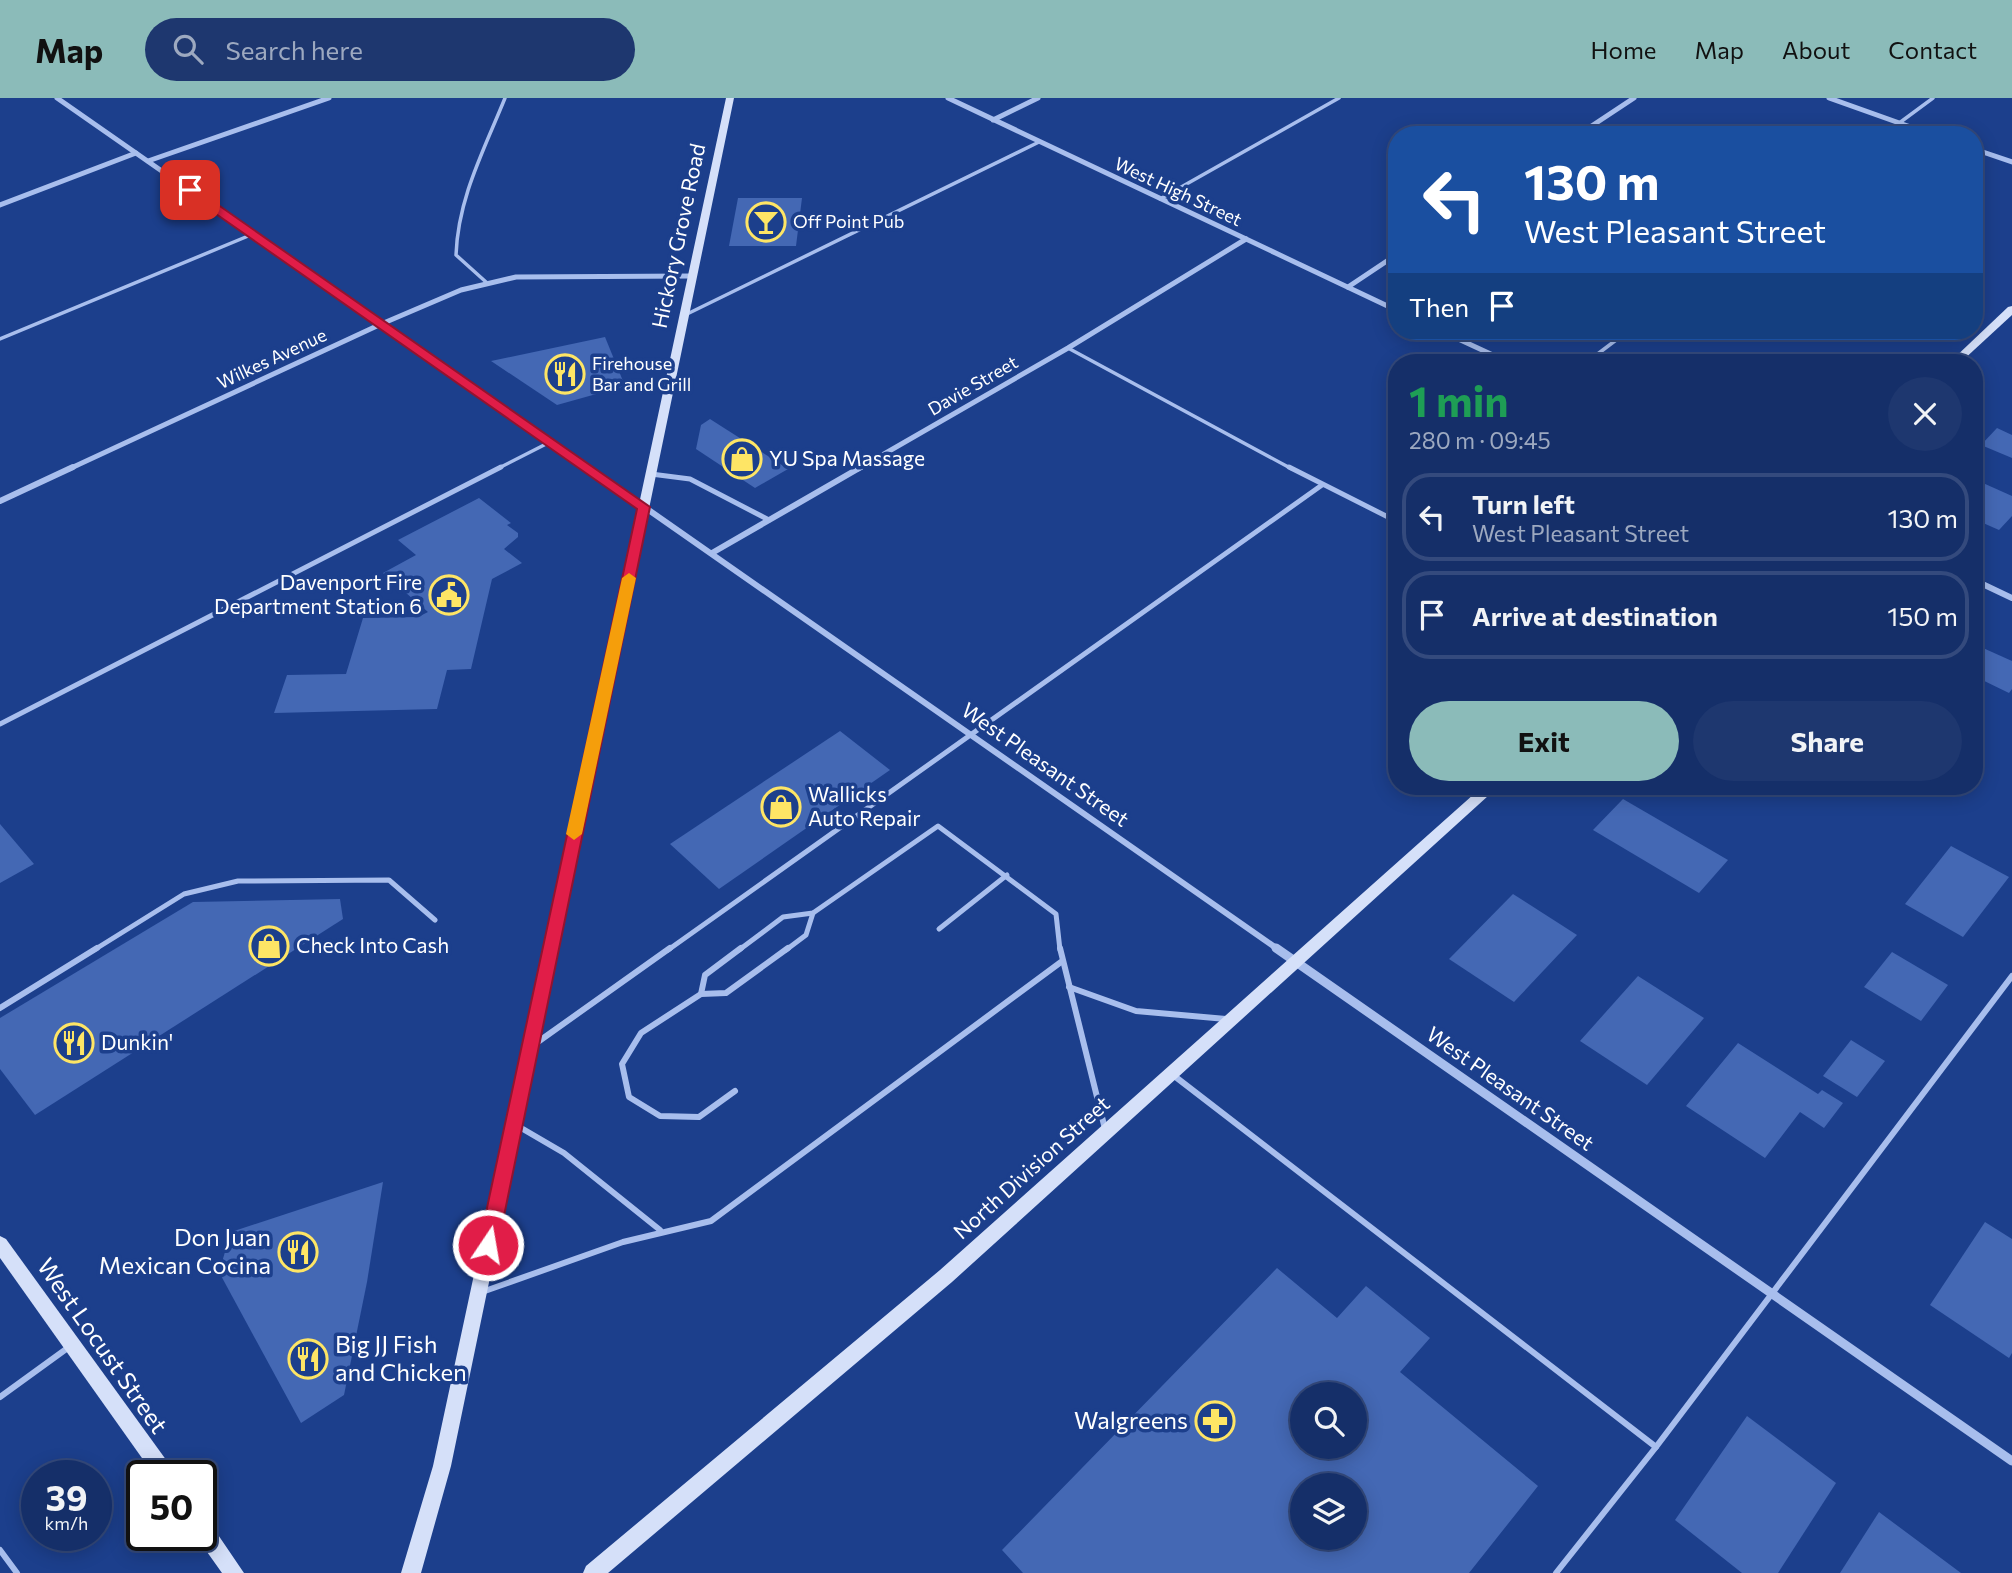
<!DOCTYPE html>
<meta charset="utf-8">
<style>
:root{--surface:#152f69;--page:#1e376f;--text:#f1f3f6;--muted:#9da9c0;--line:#344a7d;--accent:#8bbbb9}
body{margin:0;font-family:Commissioner,sans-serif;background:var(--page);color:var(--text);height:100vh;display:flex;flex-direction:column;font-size:26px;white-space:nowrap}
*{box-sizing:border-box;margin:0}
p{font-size:23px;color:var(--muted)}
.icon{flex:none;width:38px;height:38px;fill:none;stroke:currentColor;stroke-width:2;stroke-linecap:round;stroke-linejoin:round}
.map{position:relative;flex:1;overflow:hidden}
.side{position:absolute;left:1388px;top:256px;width:595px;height:441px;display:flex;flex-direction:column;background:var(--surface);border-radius:28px;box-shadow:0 4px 18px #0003,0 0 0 2px var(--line)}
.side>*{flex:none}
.top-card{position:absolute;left:1388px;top:28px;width:595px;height:214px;border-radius:28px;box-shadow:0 4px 18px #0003,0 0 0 2px var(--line);background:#1a4fa0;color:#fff;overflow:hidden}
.buttons{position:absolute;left:1290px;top:1284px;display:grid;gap:14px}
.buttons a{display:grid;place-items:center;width:77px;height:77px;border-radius:50%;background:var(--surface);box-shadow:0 4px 18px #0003,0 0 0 2px var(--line);font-size:35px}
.speed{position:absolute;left:21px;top:1362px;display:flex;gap:14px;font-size:35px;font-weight:700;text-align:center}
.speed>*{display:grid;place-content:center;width:91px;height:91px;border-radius:50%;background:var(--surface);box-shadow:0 4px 18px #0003,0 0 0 2px var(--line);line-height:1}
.speed small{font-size:18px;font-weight:400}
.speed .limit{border:4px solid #111;border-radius:10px;background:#fff;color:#111}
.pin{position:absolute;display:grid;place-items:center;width:60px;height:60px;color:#fff;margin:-30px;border-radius:14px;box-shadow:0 4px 10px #0006}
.me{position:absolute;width:77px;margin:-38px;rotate:12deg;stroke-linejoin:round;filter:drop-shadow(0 0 5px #0008)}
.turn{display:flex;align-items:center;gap:24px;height:147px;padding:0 21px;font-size:32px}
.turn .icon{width:91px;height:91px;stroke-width:2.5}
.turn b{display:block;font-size:49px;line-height:60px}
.then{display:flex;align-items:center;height:66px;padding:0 21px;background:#0003;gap:14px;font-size:26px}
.round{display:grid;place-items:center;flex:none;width:74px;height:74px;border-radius:37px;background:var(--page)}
.headline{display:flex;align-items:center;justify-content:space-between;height:119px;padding:0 21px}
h1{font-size:42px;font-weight:700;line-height:52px;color:#1e9e55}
.cta{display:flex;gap:14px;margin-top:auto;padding:14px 21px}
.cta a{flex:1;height:80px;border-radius:42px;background:var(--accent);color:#111;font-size:28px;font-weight:700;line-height:80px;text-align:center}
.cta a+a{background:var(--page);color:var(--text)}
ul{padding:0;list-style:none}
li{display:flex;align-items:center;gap:21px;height:88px;margin:0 14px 10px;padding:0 7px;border:4px solid var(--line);border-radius:28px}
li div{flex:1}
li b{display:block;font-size:26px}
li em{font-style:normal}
header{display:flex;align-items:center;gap:42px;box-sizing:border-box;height:98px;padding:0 35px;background:var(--accent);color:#111}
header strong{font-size:33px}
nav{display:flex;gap:38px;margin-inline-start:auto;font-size:24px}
.search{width:490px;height:63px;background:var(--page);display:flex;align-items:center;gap:18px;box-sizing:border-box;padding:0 24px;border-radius:38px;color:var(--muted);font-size:26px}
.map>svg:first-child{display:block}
.building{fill:#4468b4;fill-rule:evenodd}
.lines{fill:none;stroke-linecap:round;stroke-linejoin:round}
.lane-far2{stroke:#a8beed;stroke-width:3.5}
.lane-far1{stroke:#a8beed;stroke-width:5}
.lane{stroke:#a8beed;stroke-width:6}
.street-far2{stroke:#a8beed;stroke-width:5}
.street-far1{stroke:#a8beed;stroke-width:6}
.street{stroke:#a8beed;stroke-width:9}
.secondary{fill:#d5e0f9;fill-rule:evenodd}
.route{fill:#e11d48;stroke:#92132f;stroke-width:2}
.slow{fill:#f59e0b}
.labels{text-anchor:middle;stroke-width:7;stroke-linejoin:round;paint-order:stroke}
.far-street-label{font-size:18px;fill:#fff;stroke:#1c3f8c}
.far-poi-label{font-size:18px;fill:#fff;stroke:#1c3f8c;text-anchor:start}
.street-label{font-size:21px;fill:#fff;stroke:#1c3f8c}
.poi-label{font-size:21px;fill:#fff;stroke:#1c3f8c;text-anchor:start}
.near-poi-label{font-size:24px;fill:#fff;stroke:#1c3f8c;text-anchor:end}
.near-street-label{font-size:24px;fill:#fff;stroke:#1c3f8c}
</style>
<header>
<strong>Map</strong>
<div class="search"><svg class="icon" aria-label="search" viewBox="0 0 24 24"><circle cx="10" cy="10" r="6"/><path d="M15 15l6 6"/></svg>Search here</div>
<nav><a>Home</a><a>Map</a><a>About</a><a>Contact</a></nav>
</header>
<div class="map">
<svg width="2012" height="1475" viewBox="0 0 2012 1475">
<rect width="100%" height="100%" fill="#1c3f8c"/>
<g class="building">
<path d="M738 100H802L796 148H729Z"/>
<path d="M605 239 625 288 557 307 491 263Z"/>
<path d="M710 321 788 371 755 390 696 351 701 327Z"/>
<path d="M1997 330 2012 337V360L1981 347Z"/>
<path d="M1974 381 2012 398V418L1999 432 1974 421Z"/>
<path d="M479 400 511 425 507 427 518 435V439L504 451 522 465 492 481 471 571 447 572 437 611 274 615 287 577 346 576 363 520 418 519 428 514 383 475 416 457 398 442Z"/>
<path d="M1983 550 2012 563V591L2009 595 1974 578V560Z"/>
<path d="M840 633 890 672 719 791 670 746Z"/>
<path d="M1623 701 1728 762 1699 795 1593 732Z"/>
<path d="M0 726 34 766 0 785Z"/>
<path d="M1951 748 2009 779 1963 839 1905 806Z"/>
<path d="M1513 796 1577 837 1514 904 1449 861Z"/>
<path d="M340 801 343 821 35 1017 0 971V920L193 804Z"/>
<path d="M1892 854 1948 887 1921 923 1864 889Z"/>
<path d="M1638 878 1704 920 1647 987 1580 943Z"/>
<path d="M1851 942 1885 963 1857 999 1823 978Z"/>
<path d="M1738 945 1818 996 1822 992 1843 1005 1824 1030 1800 1014 1765 1060 1686 1008Z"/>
<path d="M383 1084 367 1184 344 1297 301 1325 219 1174 231 1134Z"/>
<path d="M1985 1124 2012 1141V1255L2009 1260 1930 1207Z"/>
<path d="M1277 1170 1337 1220 1366 1188 1430 1240 1400 1274 1538 1388 1469 1475H1023L1002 1452ZM1302 1297H1354V1349H1302ZM1302 1388H1354V1440H1302Z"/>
<path d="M1747 1318 1836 1385 1778 1475H1742L1675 1422Z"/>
<path d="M1879 1414 1961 1475H1840Z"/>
</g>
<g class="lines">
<g class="lane-far2">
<path d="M1883 37 1933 0"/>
<path d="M1160 101 1339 0"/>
<path d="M486 184 456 157C458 100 484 52 505 0"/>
<path d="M683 218 1039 44"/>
<path d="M0 241 253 136"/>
<path d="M1068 250 1292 371"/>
<path d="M1587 264 1628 233"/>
<path d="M497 371 550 344"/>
</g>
<g class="lane-far1">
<path d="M1289 369 1388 419 1396 412"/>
<path d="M651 376 690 381 769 422"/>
<path d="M0 626 501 369"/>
<path d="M939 831 1007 777"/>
<path d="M94 852 184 796 238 783 389 782 435 822"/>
<path d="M668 852 1322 387"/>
<path d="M739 852 783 819 813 815 938 728 1056 816 1060 852"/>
<path d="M786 852 806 837 813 815"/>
</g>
<g class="lane">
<path d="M1060 850 1105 1031"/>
<path d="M1069 889 1136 913 1226 921"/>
<path d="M701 896 705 877 741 850"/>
<path d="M0 910 97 850"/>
<path d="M535 946 670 850"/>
<path d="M1173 977 1656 1349"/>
<path d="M735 993 699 1019 660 1018 629 999 622 966 641 935 701 896 726 895 788 850"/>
<path d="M516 1027 564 1055 660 1132"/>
<path d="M482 1194 623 1144 711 1123 1061 864"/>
<path d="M0 1299 69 1249"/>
<path d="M0 1452 17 1475"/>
<path d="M1556 1475 1656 1349 2012 878"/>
</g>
<g class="street-far2">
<path d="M57 0 589 371"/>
<path d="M948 0 1396 212"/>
<path d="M1829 0 1933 37"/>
<path d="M993 22 1038 0"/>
<path d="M1578 37 1634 0"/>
<path d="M1974 51 2012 64"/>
<path d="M148 63 329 0"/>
<path d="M0 107 136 55"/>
<path d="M1348 189 1396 157"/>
<path d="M1441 233 1508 264"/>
<path d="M69 371 379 227 461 192 516 179 691 178"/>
<path d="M858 371 1068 250 1246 141"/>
</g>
<g class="street-far1">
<path d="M587 369 1279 852"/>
<path d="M0 403 73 369"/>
<path d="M712 455 861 369"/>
<path d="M1974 482 2012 500"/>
</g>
<path class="street" d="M1276 850 2012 1363"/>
<g class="secondary">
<path d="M726 0H734L451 1368 421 1475H401L433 1368Z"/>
<path d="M2012 208V217L1961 264H1950L2008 209Z"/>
<path d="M1483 688H1499L952 1184 608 1475H583L586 1468 940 1172Z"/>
<path d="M0 1138 6 1141 172 1370 174 1377H154L0 1160Z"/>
<path d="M201 1420 208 1422 244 1475H222L195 1437H201Z"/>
</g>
</g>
<path class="route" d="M186 90H194L650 409 498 1147 495 1153 488 1156 482 1153 479 1147 637 411 186 95Z"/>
<path class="slow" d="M629 475 636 480 582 736 574 742 566 736 622 480Z"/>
<defs>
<g id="bar-ring" transform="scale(2.0125)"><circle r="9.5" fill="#1c3f8c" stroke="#fee565" stroke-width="1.5"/><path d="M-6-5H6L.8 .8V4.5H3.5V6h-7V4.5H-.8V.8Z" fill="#fee565"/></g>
<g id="restaurant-ring" transform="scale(2.0125)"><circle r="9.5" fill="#1c3f8c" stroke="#fee565" stroke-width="1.5"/><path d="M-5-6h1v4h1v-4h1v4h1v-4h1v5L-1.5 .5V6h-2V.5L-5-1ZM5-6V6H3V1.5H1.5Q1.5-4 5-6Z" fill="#fee565"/></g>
<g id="shop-ring" transform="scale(2.0125)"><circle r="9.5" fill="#1c3f8c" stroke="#fee565" stroke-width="1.5"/><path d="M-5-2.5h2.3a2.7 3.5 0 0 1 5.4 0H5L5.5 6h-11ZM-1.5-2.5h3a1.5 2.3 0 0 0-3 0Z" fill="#fee565"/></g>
<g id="civic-ring" transform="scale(2.0125)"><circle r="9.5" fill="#1c3f8c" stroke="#fee565" stroke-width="1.5"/><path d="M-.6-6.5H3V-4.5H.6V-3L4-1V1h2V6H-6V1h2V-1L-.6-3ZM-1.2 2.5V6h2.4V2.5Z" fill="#fee565"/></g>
<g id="pharmacy-ring" transform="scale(2.0125)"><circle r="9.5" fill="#1c3f8c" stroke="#fee565" stroke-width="1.5"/><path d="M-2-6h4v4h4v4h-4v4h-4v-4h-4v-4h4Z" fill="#fee565"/></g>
</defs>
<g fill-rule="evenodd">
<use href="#bar-ring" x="766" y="124"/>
<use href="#restaurant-ring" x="565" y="276"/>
<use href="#shop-ring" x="742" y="361"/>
<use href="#civic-ring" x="449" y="497"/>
<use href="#shop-ring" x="781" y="709"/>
<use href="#shop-ring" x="269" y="848"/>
<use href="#restaurant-ring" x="74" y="945"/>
<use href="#restaurant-ring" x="298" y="1154"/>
<use href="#restaurant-ring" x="308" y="1261"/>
<use href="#pharmacy-ring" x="1215" y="1323"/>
</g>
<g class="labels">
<g class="far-street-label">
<text transform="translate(1178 94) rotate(25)" y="6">West High Street</text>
<text transform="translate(272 261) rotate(-25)" y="6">Wilkes Avenue</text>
<text transform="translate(973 288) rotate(-30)" y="6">Davie Street</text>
</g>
<g class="far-poi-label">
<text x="793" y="130">Off Point Pub</text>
<text x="592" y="272">Firehouse<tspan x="592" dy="21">Bar and Grill</tspan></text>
</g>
<g class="street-label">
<text transform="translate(679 138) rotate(-78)" y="7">Hickory Grove Road</text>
<text transform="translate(1045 667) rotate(35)" y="7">West Pleasant Street</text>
<text transform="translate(1510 991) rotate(35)" y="7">West Pleasant Street</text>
<text transform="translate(1032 1070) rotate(-42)" y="7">North Division Street</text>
</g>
<g class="poi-label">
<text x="769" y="368">YU Spa Massage</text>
<text x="422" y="492" text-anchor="end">Davenport Fire<tspan x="422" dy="24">Department Station 6</tspan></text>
<text x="808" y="704">Wallicks<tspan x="808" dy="24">Auto Repair</tspan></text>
<text x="296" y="855">Check Into Cash</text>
<text x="101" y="952">Dunkin'</text>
</g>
<g class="near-poi-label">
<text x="271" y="1148">Don Juan<tspan x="271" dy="28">Mexican Cocina</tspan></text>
<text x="335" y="1255" text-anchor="start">Big JJ Fish<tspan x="335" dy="28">and Chicken</tspan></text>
<text x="1188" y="1331">Walgreens</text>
</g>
<g class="near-street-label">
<text transform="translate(102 1248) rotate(55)" y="8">West Locust Street</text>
</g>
</g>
</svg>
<div class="buttons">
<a><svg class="icon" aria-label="search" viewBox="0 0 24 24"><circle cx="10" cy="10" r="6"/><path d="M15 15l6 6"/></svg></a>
<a><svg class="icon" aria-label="layers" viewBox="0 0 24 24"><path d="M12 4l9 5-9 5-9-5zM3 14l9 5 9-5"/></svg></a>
</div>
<div class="speed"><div>39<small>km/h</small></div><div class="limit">50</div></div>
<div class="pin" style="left:190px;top:92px;background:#d93025"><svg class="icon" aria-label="arrive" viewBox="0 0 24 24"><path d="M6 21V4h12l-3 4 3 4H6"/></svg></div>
<svg class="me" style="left:488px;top:1147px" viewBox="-20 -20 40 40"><circle r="17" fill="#e11d48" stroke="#fff" stroke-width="3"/><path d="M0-11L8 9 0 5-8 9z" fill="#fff"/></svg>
<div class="top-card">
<div class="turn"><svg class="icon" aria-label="left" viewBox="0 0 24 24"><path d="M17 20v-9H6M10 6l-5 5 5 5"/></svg><div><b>130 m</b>West Pleasant Street</div></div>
<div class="then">Then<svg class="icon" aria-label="arrive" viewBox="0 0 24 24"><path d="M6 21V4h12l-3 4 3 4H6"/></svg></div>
</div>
<section class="side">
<div class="headline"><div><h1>1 min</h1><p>280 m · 09:45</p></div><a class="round"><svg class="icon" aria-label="close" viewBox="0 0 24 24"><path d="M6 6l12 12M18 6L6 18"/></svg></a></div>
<ul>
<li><svg class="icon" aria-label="left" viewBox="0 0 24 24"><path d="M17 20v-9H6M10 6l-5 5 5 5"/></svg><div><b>Turn left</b><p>West Pleasant Street</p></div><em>130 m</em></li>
<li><svg class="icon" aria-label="arrive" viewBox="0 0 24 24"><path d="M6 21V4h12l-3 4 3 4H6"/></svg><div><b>Arrive at destination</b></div><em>150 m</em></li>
</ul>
<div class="cta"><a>Exit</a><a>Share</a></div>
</section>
</div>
